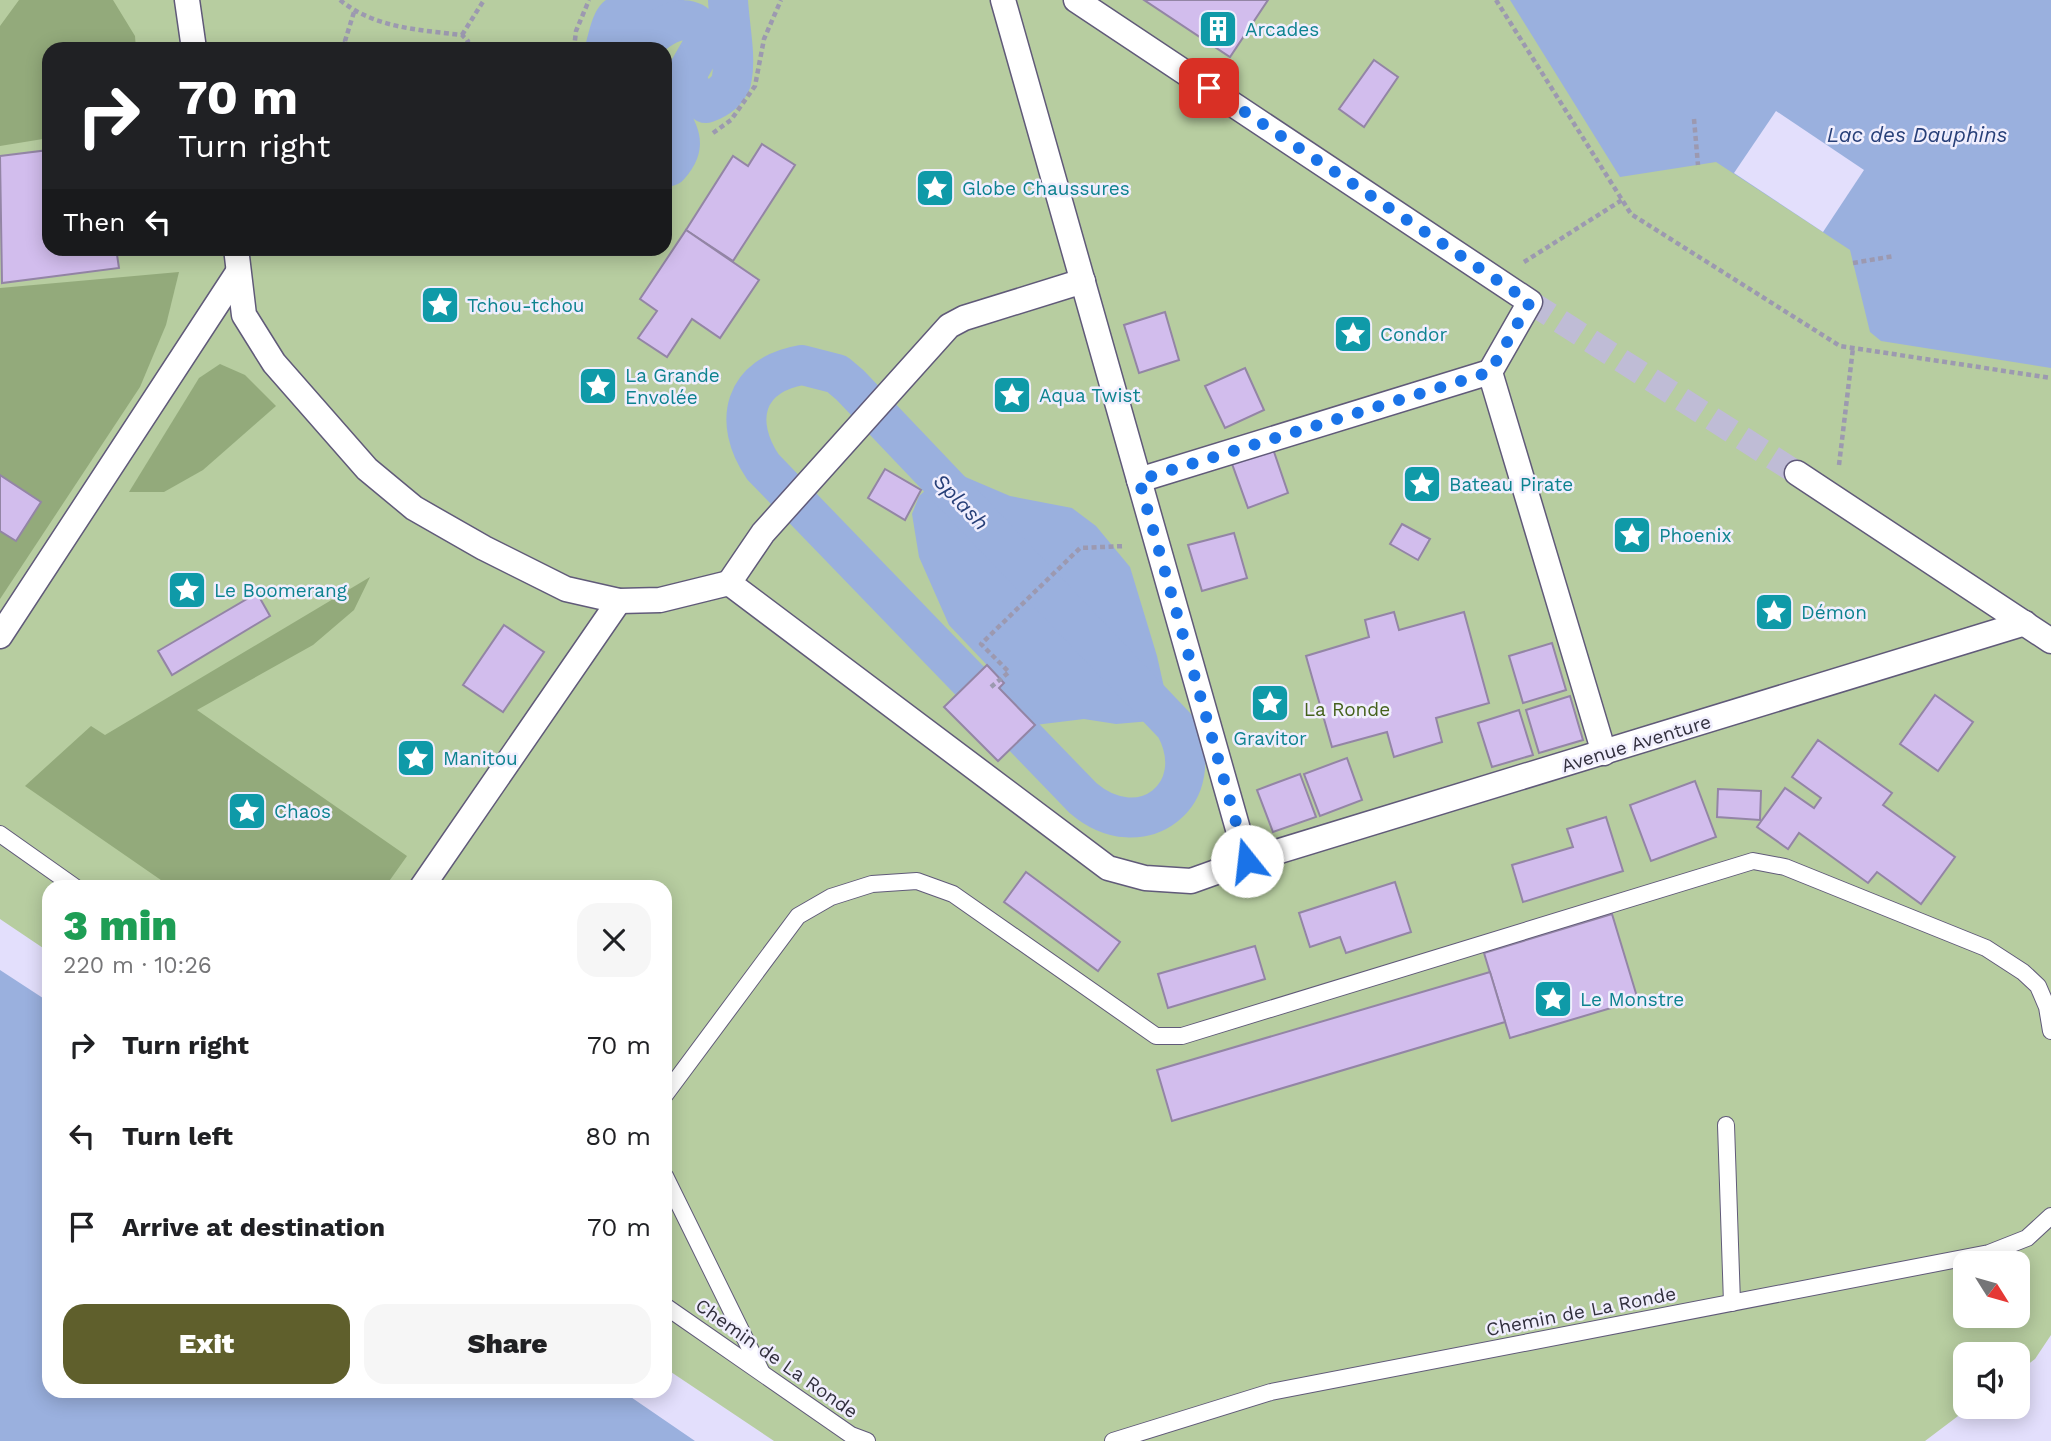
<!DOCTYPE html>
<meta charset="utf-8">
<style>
:root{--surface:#fff;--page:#f6f6f6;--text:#202124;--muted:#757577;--accent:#5f5f2c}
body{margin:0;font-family:"Work Sans",sans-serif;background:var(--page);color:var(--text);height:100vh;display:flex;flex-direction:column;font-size:26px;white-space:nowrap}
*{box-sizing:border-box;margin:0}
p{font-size:23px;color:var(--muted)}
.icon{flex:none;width:38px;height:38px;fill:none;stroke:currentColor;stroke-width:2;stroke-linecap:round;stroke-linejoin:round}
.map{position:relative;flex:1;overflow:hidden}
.drawer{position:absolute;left:42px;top:880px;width:630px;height:518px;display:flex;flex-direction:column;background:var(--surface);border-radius:21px;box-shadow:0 4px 18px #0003}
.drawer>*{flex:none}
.top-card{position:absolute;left:42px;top:42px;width:630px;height:214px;border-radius:21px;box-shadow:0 4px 18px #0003;background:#202124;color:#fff;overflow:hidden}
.needle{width:46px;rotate:127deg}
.buttons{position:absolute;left:1953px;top:1251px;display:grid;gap:14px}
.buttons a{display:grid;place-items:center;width:77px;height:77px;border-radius:14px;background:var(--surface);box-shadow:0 4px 18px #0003;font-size:35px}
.pin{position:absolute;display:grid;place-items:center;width:60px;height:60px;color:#fff;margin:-30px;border-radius:14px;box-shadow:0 4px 10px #0006}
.me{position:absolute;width:77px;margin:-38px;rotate:344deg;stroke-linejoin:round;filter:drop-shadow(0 0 5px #0008)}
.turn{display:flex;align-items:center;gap:24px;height:147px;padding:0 21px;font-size:32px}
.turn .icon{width:91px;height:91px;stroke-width:2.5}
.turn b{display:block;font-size:49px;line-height:60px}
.then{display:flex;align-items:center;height:66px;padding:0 21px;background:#0003;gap:14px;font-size:26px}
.round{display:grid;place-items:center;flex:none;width:74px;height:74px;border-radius:21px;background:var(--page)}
.overview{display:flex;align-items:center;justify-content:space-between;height:119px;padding:0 21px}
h1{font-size:42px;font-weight:800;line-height:52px;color:#1e9e55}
.cta{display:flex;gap:14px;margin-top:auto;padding:14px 21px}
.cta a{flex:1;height:80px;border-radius:21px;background:var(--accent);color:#fff;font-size:28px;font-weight:800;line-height:80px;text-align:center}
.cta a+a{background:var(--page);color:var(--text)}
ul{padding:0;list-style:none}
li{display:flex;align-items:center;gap:21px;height:91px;padding:0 21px}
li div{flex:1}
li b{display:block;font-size:26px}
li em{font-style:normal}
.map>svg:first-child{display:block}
.green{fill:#b7cda0;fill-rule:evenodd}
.forest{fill:#93aa7b}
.water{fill:#9ab0de}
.pier{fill:#e3dffc}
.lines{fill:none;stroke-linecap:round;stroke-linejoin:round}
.canal{stroke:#9ab0de;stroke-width:40}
.building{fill:#d2bded;stroke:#9385a5;stroke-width:2}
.pedestrian-tunnel{stroke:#bfbcd6;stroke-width:24;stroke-dasharray:24 12;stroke-linecap:butt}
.service-casing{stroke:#605a79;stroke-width:18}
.pedestrian-casing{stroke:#605a79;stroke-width:27}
.path{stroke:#9c99b0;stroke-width:4.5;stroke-dasharray:5 3.5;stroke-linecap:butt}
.service{stroke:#fff;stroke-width:16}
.pedestrian{stroke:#fff;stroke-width:24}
.route{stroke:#1a73e8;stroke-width:12;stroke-dasharray:0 21.6}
.labels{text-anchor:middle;stroke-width:5;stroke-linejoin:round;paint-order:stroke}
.culture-label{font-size:19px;fill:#0d838f;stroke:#f0eefd;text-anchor:start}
.park-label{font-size:19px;fill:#45611c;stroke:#f0eefd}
.street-label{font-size:19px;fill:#312f3d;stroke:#f0eefd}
.water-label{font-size:21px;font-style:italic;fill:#273f78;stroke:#f0eefd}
</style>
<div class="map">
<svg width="2051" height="1441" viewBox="0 0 2051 1441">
<rect width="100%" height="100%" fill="#e3dffc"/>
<path class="green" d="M0 0H2051V1335L2035 1359 2018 1372V1354H1965V1407H1970L1925 1441H774L665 1368V887H49V952L0 919ZM49 49H665V248H49ZM1965 1264H2018V1316H1965Z"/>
<g class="forest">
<path d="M19 0H113L135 36 136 49H49V138L0 146V26Z"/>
<path d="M179 272 166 325 140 387 0 599V288Z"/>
<path d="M220 364 245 375 276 406 203 470 164 492H129L199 378Z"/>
<path d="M370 577 354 610 313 645 197 710 407 856 385 887H171L25 786 91 726 105 735Z"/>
</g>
<g class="water">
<path d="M1510 0H2051V368L1881 341 1870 332 1850 250 1716 162 1620 177Z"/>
<path d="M949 470 1010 496 1072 508 1096 526 1130 567 1157 656 1168 705 1151 721 1116 724 1084 719 1035 725 999 688 1003 682 949 625 919 557 912 514 919 496Z"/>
<path d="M0 970 49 1002V1391H622L695 1441H0Z"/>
</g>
<path class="pier" d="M1776 111 1864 170 1823 232 1734 173Z"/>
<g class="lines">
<g class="canal">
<path d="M605 49C617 0 616 20 654 12L664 0"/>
<path d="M639 49C654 28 696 0 705 42L686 75C690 89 694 97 706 103 717 99 731 90 732 77 736 55 729 23 728 0"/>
<path d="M665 109C678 132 689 144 669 166L665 167"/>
<path d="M802 365 837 374 850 385 1175 726C1212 794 1141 848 1083 798L763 467C732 421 744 375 802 365Z"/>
</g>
</g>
<g class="building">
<path d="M1144 0H1268L1230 57Z"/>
<path d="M1374 60 1398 77 1364 127 1339 109Z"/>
<path d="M762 144 795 165 733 261 686 230 733 156 748 166Z"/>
<path d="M49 150V248H116L119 268 2 283 0 156Z"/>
<path d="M686 230 759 280 720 338 692 319 667 357 638 338 657 311 640 299Z"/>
<path d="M1165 312 1179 360 1139 373 1124 325Z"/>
<path d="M1245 368 1264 410 1225 428 1205 386Z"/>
<path d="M1272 446 1288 493 1248 508 1231 461Z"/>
<path d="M885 469 921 490 905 520 868 498Z"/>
<path d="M0 475 41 502 16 541 0 531Z"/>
<path d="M1402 524 1430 539 1418 560 1390 544Z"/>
<path d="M1234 533 1247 578 1202 591 1188 545Z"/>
<path d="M257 593 270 616 172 675 158 651Z"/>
<path d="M1394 612 1399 630 1464 612 1489 703 1436 718 1442 742 1394 757 1387 732 1332 747 1306 656 1369 637 1365 620Z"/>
<path d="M504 625 544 652 503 712 463 685Z"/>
<path d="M1552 643 1566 690 1523 703 1509 656Z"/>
<path d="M987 665 1004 683 999 688 1035 725 998 761 944 707Z"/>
<path d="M1935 695 1973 722 1938 771 1900 744Z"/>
<path d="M1570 696 1583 740 1539 753 1526 710Z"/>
<path d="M1519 710 1533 755 1492 767 1478 723Z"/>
<path d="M1818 740 1892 793 1883 805 1955 857 1921 904 1877 872 1868 883 1799 833 1788 849 1757 827 1785 788 1814 808 1821 798 1792 777Z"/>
<path d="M1347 758 1362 800 1320 816 1304 774Z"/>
<path d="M1300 774 1316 817 1273 832 1257 790Z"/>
<path d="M1695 781 1716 837 1651 861 1630 805Z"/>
<path d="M1718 789 1761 791 1760 820 1717 817Z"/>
<path d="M1606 817 1623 871 1523 902 1512 865 1573 847 1567 829Z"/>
<path d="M1026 872 1120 942 1098 971 1004 902Z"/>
<path d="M1395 882 1411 932 1346 953 1340 937 1310 947 1299 913Z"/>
<path d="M1612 914 1638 1000 1510 1038 1484 953Z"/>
<path d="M1255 946 1265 979 1168 1008 1158 974Z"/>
<path d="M1490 972 1505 1022 1172 1121 1157 1070Z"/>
</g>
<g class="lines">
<path class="pedestrian-tunnel" d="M1530 302 1797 473"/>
<g class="service-casing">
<g id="service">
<path d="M0 834 75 887"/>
<path d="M665 1095 798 916 831 897 872 884 917 881 953 894 1156 1036H1182L1753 861 1785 867 1986 948 2023 972 2038 986 2047 1007 2051 1031"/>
<path d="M1726 1125 1732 1303"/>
<path d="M665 1176 761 1371"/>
<path d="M665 1306 851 1435 867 1441"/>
<path d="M1113 1441 1271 1392 1989 1253 2027 1238 2051 1216"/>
</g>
</g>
<g class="pedestrian-casing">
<g id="pedestrian">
<path d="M187 0 194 49"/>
<path d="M1003 0 1247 861"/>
<path d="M1076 0 1530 302 1490 372 1604 753"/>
<path d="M236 248 244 315 274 363 367 469 414 508 484 548 566 589 619 601 660 600 729 583 1108 868 1145 878 1191 881 1247 861 2025 623"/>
<path d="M1797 473 2051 641"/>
<path d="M1139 480 1490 372"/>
<path d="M729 583 763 533 949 326 964 318 1083 281"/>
<path d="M0 636 238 272"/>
<path d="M422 887 619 601"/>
</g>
</g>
<g class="path">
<path d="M340 0C374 28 420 30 462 35L468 41 464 49"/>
<path d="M1496 0 1631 214 1840 346 2051 378"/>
<path d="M462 35 484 0"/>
<path d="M349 49 345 41 354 12"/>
<path d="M574 49 576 31 589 0"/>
<path d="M1694 119 1698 165"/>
<path d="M713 133 731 120 755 86 764 39 781 0"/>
<path d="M1524 262 1622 200"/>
<path d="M1853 263 1894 256"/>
<path d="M1839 465 1853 348"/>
<path d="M991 687 1009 672 981 644 1080 548 1125 546"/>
</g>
<use href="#service" class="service"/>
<use href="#pedestrian" class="pedestrian"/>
</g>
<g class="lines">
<path class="route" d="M1209 88 1530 302 1490 372 1139 480 1247 861"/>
</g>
<defs>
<g id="building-square" transform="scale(2.0125)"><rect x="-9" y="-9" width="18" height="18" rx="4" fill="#0f9aa8" stroke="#f0eefd"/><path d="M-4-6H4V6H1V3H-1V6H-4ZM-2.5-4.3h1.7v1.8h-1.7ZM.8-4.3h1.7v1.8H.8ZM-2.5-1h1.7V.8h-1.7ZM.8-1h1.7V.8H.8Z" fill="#fff"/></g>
<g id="sight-square" transform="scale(2.0125)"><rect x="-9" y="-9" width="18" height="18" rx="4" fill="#0f9aa8" stroke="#f0eefd"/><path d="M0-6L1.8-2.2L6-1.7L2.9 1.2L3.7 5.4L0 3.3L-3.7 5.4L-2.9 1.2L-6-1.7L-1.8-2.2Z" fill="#fff"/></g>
</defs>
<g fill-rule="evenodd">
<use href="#building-square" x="1218" y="29"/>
<use href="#sight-square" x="935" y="188"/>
<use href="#sight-square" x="440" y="305"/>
<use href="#sight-square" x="1353" y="334"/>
<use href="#sight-square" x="598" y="386"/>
<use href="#sight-square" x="1012" y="395"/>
<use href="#sight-square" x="1422" y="484"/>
<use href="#sight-square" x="1632" y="535"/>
<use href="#sight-square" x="187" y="590"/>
<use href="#sight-square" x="1774" y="612"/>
<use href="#sight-square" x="1270" y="703"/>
<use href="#sight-square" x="416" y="758"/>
<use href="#sight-square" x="247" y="811"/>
<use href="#sight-square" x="1553" y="999"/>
</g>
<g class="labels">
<g class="culture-label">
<text x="1245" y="36">Arcades</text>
<text x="962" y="195">Globe Chaussures</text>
<text x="467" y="312">Tchou-tchou</text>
<text x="1380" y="341">Condor</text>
<text x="625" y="382">La Grande<tspan x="625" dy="22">Envolée</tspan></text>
<text x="1039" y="402">Aqua Twist</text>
<text x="1449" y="491">Bateau Pirate</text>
<text x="1659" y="542">Phoenix</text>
<text x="214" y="597">Le Boomerang</text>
<text x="1801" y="619">Démon</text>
<text x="1270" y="745" text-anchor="middle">Gravitor</text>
<text x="443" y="765">Manitou</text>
<text x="274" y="818">Chaos</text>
<text x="1580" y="1006">Le Monstre</text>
</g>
<g class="park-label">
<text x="1347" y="716">La Ronde</text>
</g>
<g class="street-label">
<text transform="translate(1636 743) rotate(-17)" y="7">Avenue Aventure</text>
<text transform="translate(1581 1311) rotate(-11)" y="7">Chemin de La Ronde</text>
<text transform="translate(777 1358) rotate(35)" y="7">Chemin de La Ronde</text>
</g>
<g class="water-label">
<text x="1917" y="142">Lac des Dauphins</text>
<text transform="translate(961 502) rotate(46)" y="7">Splash</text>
</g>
</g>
</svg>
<div class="buttons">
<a><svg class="needle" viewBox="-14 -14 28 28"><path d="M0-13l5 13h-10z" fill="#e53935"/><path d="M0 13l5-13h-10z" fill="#757577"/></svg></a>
<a><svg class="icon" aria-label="sound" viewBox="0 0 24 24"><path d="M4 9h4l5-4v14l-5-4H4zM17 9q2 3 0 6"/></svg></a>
</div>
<div class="pin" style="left:1209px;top:88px;background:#d93025"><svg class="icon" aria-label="arrive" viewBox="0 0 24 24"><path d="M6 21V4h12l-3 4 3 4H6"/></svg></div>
<svg class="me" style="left:1247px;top:861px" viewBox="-20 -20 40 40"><circle r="19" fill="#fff"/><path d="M0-13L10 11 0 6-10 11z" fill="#1a73e8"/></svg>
<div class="top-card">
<div class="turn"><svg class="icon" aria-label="right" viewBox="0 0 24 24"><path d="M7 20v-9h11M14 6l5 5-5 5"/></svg><div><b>70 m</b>Turn right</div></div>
<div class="then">Then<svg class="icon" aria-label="left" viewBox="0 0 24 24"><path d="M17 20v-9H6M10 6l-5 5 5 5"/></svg></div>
</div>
<section class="drawer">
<div class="overview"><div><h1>3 min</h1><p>220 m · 10:26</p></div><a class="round"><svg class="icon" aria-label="close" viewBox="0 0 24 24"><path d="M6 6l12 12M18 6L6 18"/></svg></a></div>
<ul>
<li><svg class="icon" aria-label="right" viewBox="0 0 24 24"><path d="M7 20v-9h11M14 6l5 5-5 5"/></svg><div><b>Turn right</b></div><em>70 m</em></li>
<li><svg class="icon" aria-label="left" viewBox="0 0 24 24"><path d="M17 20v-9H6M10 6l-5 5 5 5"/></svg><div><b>Turn left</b></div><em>80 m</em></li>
<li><svg class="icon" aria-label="arrive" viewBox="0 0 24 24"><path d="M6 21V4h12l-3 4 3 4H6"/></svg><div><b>Arrive at destination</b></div><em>70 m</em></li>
</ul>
<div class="cta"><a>Exit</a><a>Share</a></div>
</section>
</div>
